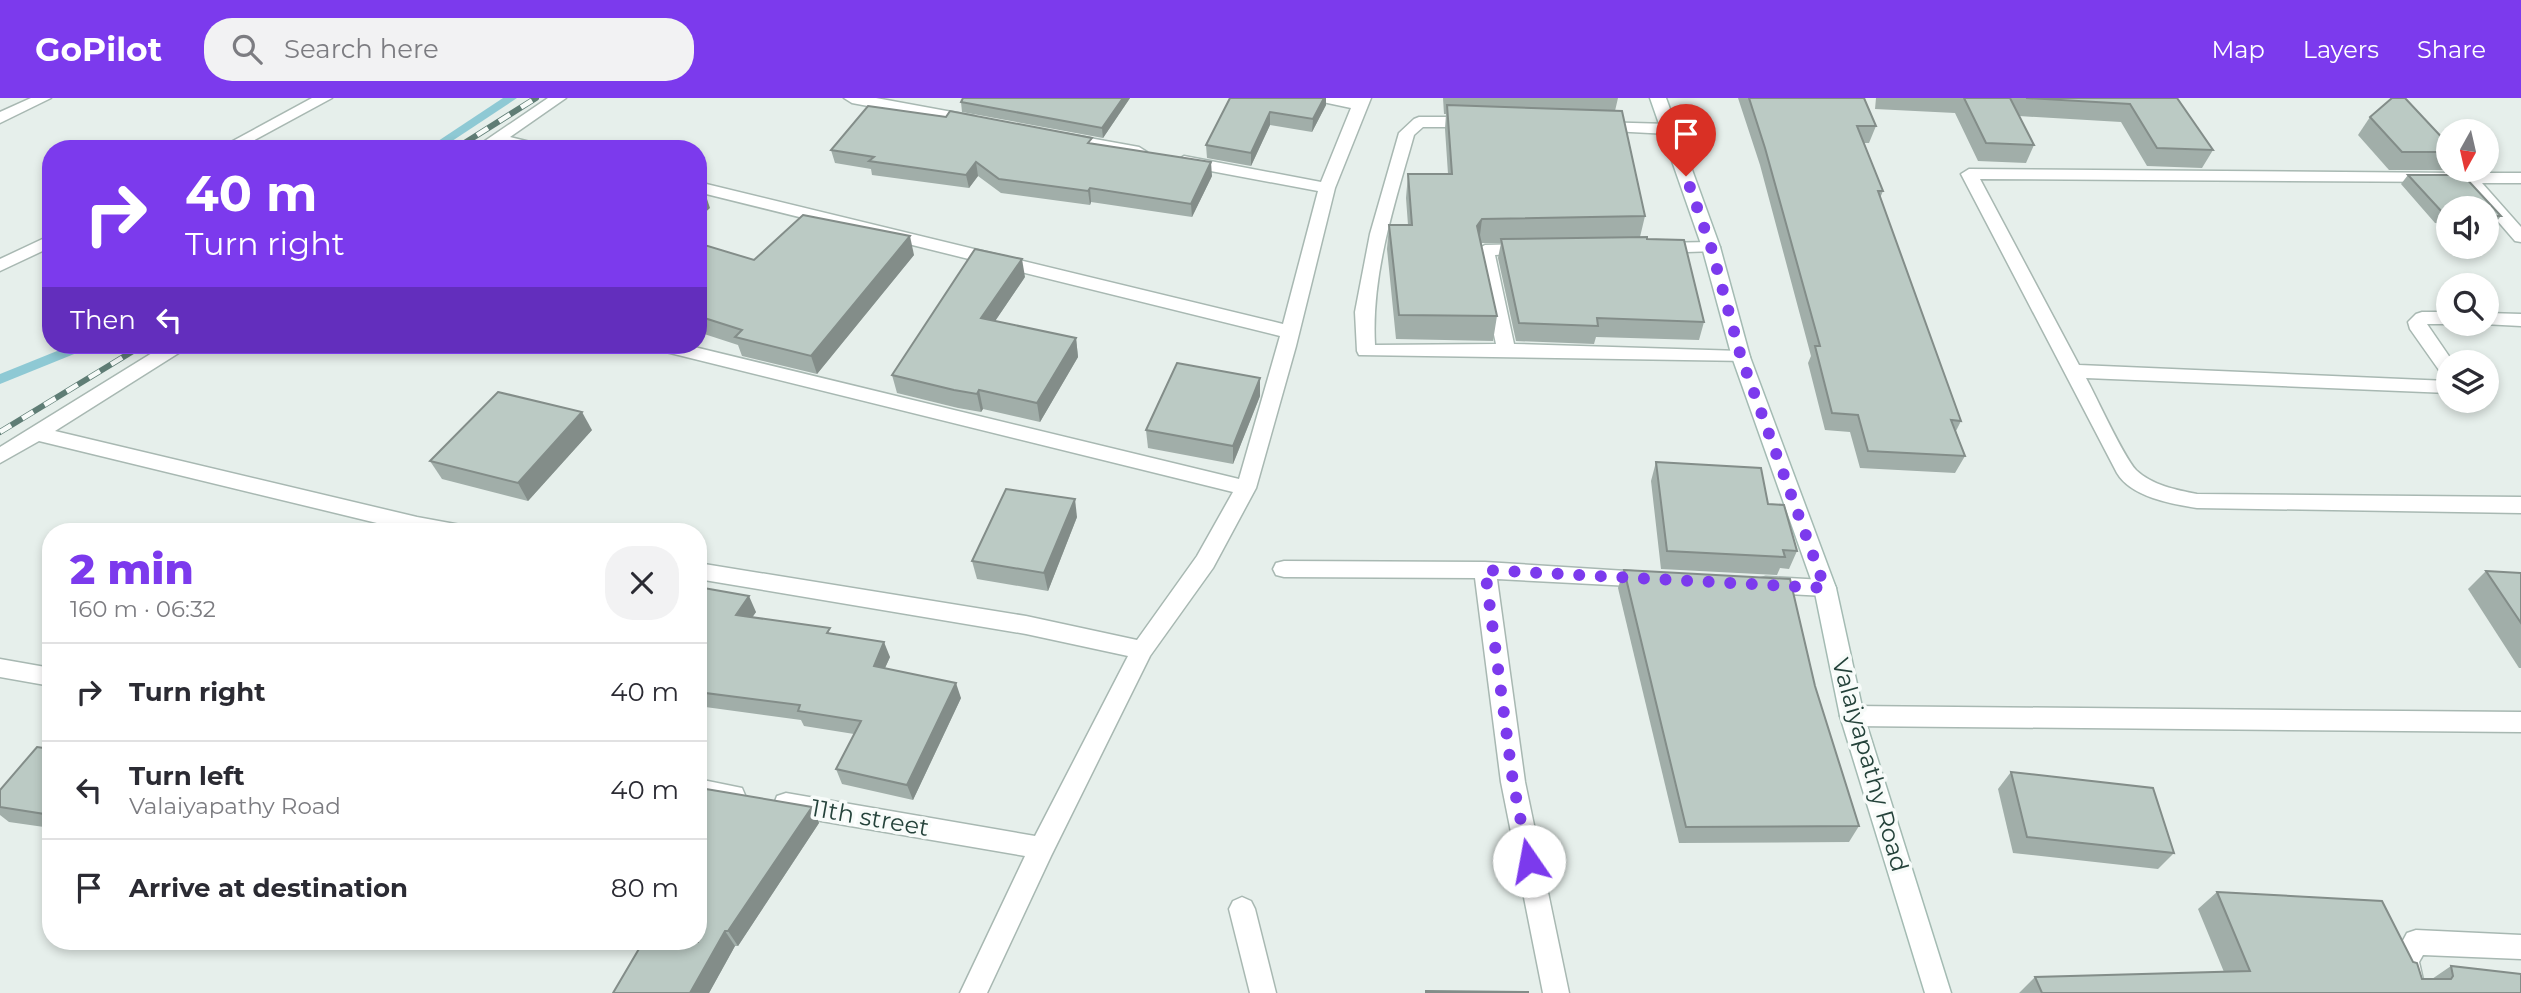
<!DOCTYPE html>
<meta charset="utf-8">
<style>
:root{--surface:#fff;--page:#f2f2f3;--text:#2b2b33;--muted:#7c7c81;--line:#e1e1e2;--accent:#7c3aed}
body{margin:0;font-family:Montserrat,sans-serif;background:var(--page);color:var(--text);height:100vh;display:flex;flex-direction:column;font-size:26px;white-space:nowrap}
*{box-sizing:border-box;margin:0}
p{font-size:23px;color:var(--muted)}
.icon{flex:none;width:38px;height:38px;fill:none;stroke:currentColor;stroke-width:2;stroke-linecap:round;stroke-linejoin:round}
.map{position:relative;flex:1;overflow:hidden}
.panel{position:absolute;left:42px;top:425px;width:665px;height:427px;display:flex;flex-direction:column;background:var(--surface);border-radius:28px;box-shadow:0 4px 10px #0003}
.panel>*{flex:none}
.banner{position:absolute;left:42px;top:42px;width:665px;height:214px;border-radius:28px;box-shadow:0 4px 10px #0003;background:#7c3aed;color:#fff;overflow:hidden}
.needle{width:46px;rotate:188deg}
.buttons{position:absolute;left:2436px;top:21px;display:grid;gap:14px}
.buttons a{display:grid;place-items:center;width:63px;height:63px;border-radius:50%;background:var(--surface);box-shadow:0 4px 10px #0003;font-size:35px}
.pin{position:absolute;display:grid;place-items:center;width:60px;height:60px;color:#fff;margin:-72px -30px;border-radius:50% 50% 50% 0;rotate:-45deg;box-shadow:0 0 7px #0007}
.pin .icon{rotate:45deg}
.me{position:absolute;width:77px;margin:-38px;rotate:348deg;stroke-linejoin:round;filter:drop-shadow(0 0 5px #0008)}
.turn{display:flex;align-items:center;gap:24px;height:147px;padding:0 28px;font-size:32px}
.turn .icon{width:91px;height:91px;stroke-width:2.5}
.turn b{display:block;font-size:49px;line-height:60px}
.then{display:flex;align-items:center;height:66px;padding:0 28px;background:#0003;gap:14px;font-size:26px}
.round{display:grid;place-items:center;flex:none;width:74px;height:74px;border-radius:28px;background:var(--page)}
.summary{display:flex;align-items:center;justify-content:space-between;height:119px;padding:0 28px}
h1{font-size:42px;font-weight:800;line-height:52px;color:var(--accent)}
ul{padding:0;list-style:none}
li{display:flex;align-items:center;gap:21px;height:98px;padding:0 28px;border-top:2px solid var(--line)}
li div{flex:1}
li b{display:block;font-size:26px}
li em{font-style:normal}
header{display:flex;align-items:center;gap:42px;box-sizing:border-box;height:98px;padding:0 35px;background:var(--accent);color:#fff}
header strong{font-size:33px}
nav{display:flex;gap:38px;margin-inline-start:auto;font-size:24px}
.search{width:490px;height:63px;background:var(--page);display:flex;align-items:center;gap:18px;box-sizing:border-box;padding:0 24px;border-radius:28px;color:var(--muted);font-size:26px}
.map>svg:first-child{display:block}
.lines{fill:none;stroke-linecap:round;stroke-linejoin:round}
.stream{fill:#8ec9d4;fill-rule:evenodd}
.street-casing{stroke:#a8b8b2;stroke-width:3}
.secondary-casing{stroke:#a4bbb3;stroke-width:3}
.street{fill:#fff;fill-rule:evenodd}
.secondary{fill:#fff;fill-rule:evenodd}
.rail-casing{stroke:#5f7d75;stroke-width:6}
.rail{stroke:#f7fbf9;stroke-width:4.5;stroke-dasharray:13;stroke-linecap:butt}
.wall{fill:#a1aea9}
.shaded-wall{fill:#838d89}
.building{fill:#bbcac4;stroke:#838d89;stroke-width:2}
.route{stroke:#7c3aed;stroke-width:12;stroke-dasharray:0 21.6}
.labels{text-anchor:middle;stroke-width:7;stroke-linejoin:round;paint-order:stroke}
.street-label{font-size:24px;fill:#24423a;stroke:#f7fbf9}
</style>
<header>
<strong>GoPilot</strong>
<div class="search"><svg class="icon" aria-label="search" viewBox="0 0 24 24"><circle cx="10" cy="10" r="6"/><path d="M15 15l6 6"/></svg>Search here</div>
<nav><a>Map</a><a>Layers</a><a>Share</a></nav>
</header>
<div class="map">
<svg width="2521" height="895" viewBox="0 0 2521 895">
<rect width="100%" height="100%" fill="#e6efeb"/>
<g class="lines">
<g class="stream">
<path d="M503 0H517L440 51H426Z"/>
<path d="M72 247H91L89 250 0 286V276Z"/>
</g>
<g class="street-casing">
<g id="street">
<path d="M31 0H51L0 25V14Z"/>
<path d="M312 0H332L238 51H218Z"/>
<path d="M548 0H566L510 39 546 48 548 51H520L500 45 492 51H473Z"/>
<path d="M844 0H876L974 18 982 23 974 28 852 5Z"/>
<path d="M1315 0H1371L1335 90 1296 248 1256 390 1213 470 1150 558 1051 758 987 895H960L1025 758 786 717 777 714 774 706 777 698 786 695 1035 738 1128 558 1026 536 698 481V465L1026 518 1137 542 1197 458 1233 394 662 253 653 247H686L1239 381 1280 238 698 94V84L1283 226 1318 93 1184 68 1176 63 1184 58 1321 84 1351 10 1318 3Z"/>
<path d="M1419 19H1474L1482 24 1474 29H1423L1414 37C1395 105 1371 175 1375 247L1496 246 1476 152 1485 147 1527 146 1533 147 1536 151 1533 155 1495 157 1514 246 1741 253 1748 255 1750 259 1748 263 1359 257 1357 253 1355 214 1370 136 1399 35 1414 21Z"/>
<path d="M1597 24 1669 26 1677 31 1669 36 1592 32 1589 29 1592 26Z"/>
<path d="M1067 36 1139 49 1147 54 1139 59 1061 44 1059 41Z"/>
<path d="M1969 71 2456 75 2454 72H2471L2473 75H2521V85H2482L2521 129V144L2515 143 2464 84 1980 81 2079 267 2448 283V295L2086 280C2097 300 2123 358 2136 372 2152 387 2176 392 2197 396L2521 399V415L2197 410C2172 406 2131 399 2117 375L1961 76Z"/>
<path d="M51 137V149L0 173V161Z"/>
<path d="M1711 144 1720 149 1717 153 1657 155 1648 150 1657 145Z"/>
<path d="M2422 214H2448V226H2427L2453 264H2448V277L2441 275 2410 231 2408 224 2416 216Z"/>
<path d="M2487 215 2521 216V228L2483 226H2487Z"/>
<path d="M165 247H187L185 251 55 333 417 419 466 428 469 434H414L39 343 0 365V349Z"/>
<path d="M1284 463 1485 464 1658 475 1661 481 1658 487 1650 489 1497 481 1525 684 1569 895H1543L1501 684 1475 480 1284 479 1276 477 1273 471 1276 465Z"/>
<path d="M1766 479 1825 482 1833 484 1836 490 1833 496 1825 498 1766 495 1758 493 1755 487 1758 481Z"/>
<path d="M0 561 51 570V588L0 579Z"/>
<path d="M1852 608 2521 614V634L1852 628 1844 625 1840 618 1844 611Z"/>
<path d="M698 681 742 690 745 697 742 704 733 708 698 702Z"/>
<path d="M1242 799 1251 803 1255 811 1276 895H1250L1229 811 1233 803Z"/>
<path d="M2416 832 2521 837V861L2423 857 2419 864 2426 895H2400L2392 863 2407 835Z"/>
</g>
</g>
<g class="secondary-casing">
<path id="secondary" d="M1650 0H1666L1720 149 1750 259 1836 490 1864 618 1951 895H1925L1840 618 1814 490 1732 259 1702 149Z"/>
</g>
<use href="#street" class="street"/>
<use href="#secondary" class="secondary"/>
<g class="rail-casing">
<g id="rail">
<path d="M455 51 536 0"/>
<path d="M0 334 143 247"/>
</g>
</g>
<use href="#rail" class="rail"/>
</g>
<g class="wall">
<path d="M963 0H1130L1103 40 962 14 961 4Z"/>
<path d="M1230 0H1326V7L1312 34 1270 27 1251 68 1207 60 1206 47Z"/>
<path d="M1443 0H1618L1615 13 1645 118 1640 139 1647 141 1704 224 1699 242 1596 239 1594 246 1516 243 1498 160 1501 145H1481L1497 218 1493 243 1396 241 1387 151 1389 127H1408L1406 100 1408 76H1448L1445 31 1446 16H1444Z"/>
<path d="M1738 0H1864L1876 28 1869 45H1864L1883 93 1880 100 1961 323 1956 333 1965 358 1955 375 1860 370 1850 334 1825 332 1808 265 1811 258 1760 67Z"/>
<path d="M1876 0H2177L2213 52 2202 70 2147 68 2121 24 2019 18 2034 47 2026 65 1978 63 1955 15 1875 11Z"/>
<path d="M2370 19 2448 46V65L2443 72H2389L2358 37Z"/>
<path d="M1093 46 1212 78 1192 119 1091 104 1090 107 1001 95 978 78 969 90 872 77 871 71 835 65 831 52Z"/>
<path d="M2408 77H2463L2501 118 2493 128H2487V110H2448V126L2435 125 2401 86Z"/>
<path d="M698 145 754 162 914 157 817 276 742 258 738 247 698 234Z"/>
<path d="M1025 179 995 223 1076 240 1078 259 1040 324 983 311 981 314 958 310 897 295 892 277Z"/>
<path d="M1260 298 1233 366 1148 350 1146 332Z"/>
<path d="M592 332 528 403 442 381 430 363Z"/>
<path d="M1656 364 1768 406 1797 453 1789 471 1780 470 1777 477 1661 471 1651 383Z"/>
<path d="M1077 419 1048 493 977 481 972 463Z"/>
<path d="M1624 472 1815 588 1859 728 1849 744 1679 745 1618 490Z"/>
<path d="M2486 473 2521 475V570H2519L2468 491Z"/>
<path d="M698 489 756 514 752 519 832 536 890 559 885 570 961 600 913 702 842 686 836 671 854 636 804 628 801 622 698 608Z"/>
<path d="M51 651V730L9 724 0 717V692Z"/>
<path d="M2011 674 2174 755 2158 771 2013 755 1998 691Z"/>
<path d="M812 709 819 725 738 848H735L709 895H613L698 844Z"/>
<path d="M2217 794 2413 864 2422 881H2432L2451 868 2521 895H2019L2035 879 2224 874 2198 811Z"/>
</g>
<g class="shaded-wall">
<path d="M1123 0H1130L1103 40 1102 30Z"/>
<path d="M1324 0H1326V7L1312 34 1313 21Z"/>
<path d="M1270 14V27L1251 68V55Z"/>
<path d="M976 64 978 78 969 90 966 77Z"/>
<path d="M1211 64 1212 78 1192 119 1191 106Z"/>
<path d="M1090 90 1091 104 1090 107 1088 93Z"/>
<path d="M704 92 710 110 698 121V97Z"/>
<path d="M1482 121 1479 145 1477 128Z"/>
<path d="M910 138 914 157 817 276 811 258Z"/>
<path d="M1022 161 1025 179 985 238 981 220Z"/>
<path d="M1076 240 1078 259 1040 324 1037 305Z"/>
<path d="M1260 280V298L1233 366V348Z"/>
<path d="M979 292 983 311 981 314 977 296Z"/>
<path d="M582 314 592 332 528 403 518 385Z"/>
<path d="M1075 401 1077 419 1048 493 1044 475Z"/>
<path d="M749 498 756 514 743 533 736 517Z"/>
<path d="M884 544 890 559 879 583 874 568Z"/>
<path d="M956 585 961 600 913 702 907 687Z"/>
<path d="M812 709 819 725 738 848 728 833Z"/>
<path d="M725 833 735 848 709 895H690Z"/>
</g>
<g class="building">
<path d="M963 0H1123L1102 30 961 4Z"/>
<path d="M1230 0H1324L1313 21 1270 14 1251 55 1206 47Z"/>
<path d="M1749 0H1864L1876 28H1857L1883 93H1878L1961 323 1951 322 1965 358 1868 353 1858 317 1832 315 1815 248H1820L1765 50Z"/>
<path d="M1964 0H2010L2034 47 1986 45Z"/>
<path d="M2026 0H2177L2213 52 2157 50 2130 6Z"/>
<path d="M2392 0H2405L2448 46V54H2402L2370 19Z"/>
<path d="M1447 7 1622 13 1645 118 1482 121 1477 128 1497 218 1399 217 1389 127H1412L1408 76H1452Z"/>
<path d="M868 8 946 19 950 13 1092 40 1088 45 1211 64 1191 106 1090 90 1088 93 999 81 976 64 966 77 869 63 874 59 831 52Z"/>
<path d="M2408 77H2463L2501 118H2487V110H2448V116L2443 115Z"/>
<path d="M698 90 704 92 698 97Z"/>
<path d="M803 117 910 138 811 258 735 239 742 232 698 218V145L754 162Z"/>
<path d="M1647 139V141L1684 142 1704 224 1597 220 1598 228 1519 225 1501 141Z"/>
<path d="M975 151 1022 161 981 220 1076 240 1037 305 979 292 977 296 954 292 892 277Z"/>
<path d="M1177 265 1260 280 1233 348 1146 332Z"/>
<path d="M498 294 582 314 518 385 430 363Z"/>
<path d="M1656 364 1761 370 1768 406 1784 407 1797 453 1783 452 1785 459 1667 453Z"/>
<path d="M1006 391 1075 401 1044 475 972 463Z"/>
<path d="M1624 472 1790 481 1815 588 1859 728 1686 729Z"/>
<path d="M2486 473 2521 475V525Z"/>
<path d="M698 489 749 498 736 517 830 530 827 535 884 544 874 568 956 585 907 687 836 671 861 623 798 613 800 607 698 594Z"/>
<path d="M37 649 51 651V717L0 709V692Z"/>
<path d="M2011 674 2153 690 2174 755 2027 739Z"/>
<path d="M706 691 812 709 728 833H725L690 895H613L643 844H698V700Z"/>
<path d="M2217 794 2382 803 2413 864 2417 865 2422 881H2451L2453 878 2451 868 2521 876V895H2042L2035 879 2250 873Z"/>
<path d="M1426 893 1528 894V895H1426Z"/>
</g>
<g class="lines">
<path class="route" d="M1529 763 1513 684 1485 472 1825 490 1741 259 1711 149 1686 78"/>
</g>
<g class="labels">
<g class="street-label">
<text transform="translate(1870 667) rotate(74)" y="8">Valaiyapathy Road</text>
<text transform="translate(870 720) rotate(10)" y="8">11th street</text>
</g>
</g>
</svg>
<div class="buttons">
<a><svg class="needle" viewBox="-14 -14 28 28"><path d="M0-13l5 13h-10z" fill="#e53935"/><path d="M0 13l5-13h-10z" fill="#7c7c81"/></svg></a>
<a><svg class="icon" aria-label="sound" viewBox="0 0 24 24"><path d="M4 9h4l5-4v14l-5-4H4zM17 9q2 3 0 6"/></svg></a>
<a><svg class="icon" aria-label="search" viewBox="0 0 24 24"><circle cx="10" cy="10" r="6"/><path d="M15 15l6 6"/></svg></a>
<a><svg class="icon" aria-label="layers" viewBox="0 0 24 24"><path d="M12 4l9 5-9 5-9-5zM3 14l9 5 9-5"/></svg></a>
</div>
<div class="pin" style="left:1686px;top:78px;background:#d93025"><svg class="icon" aria-label="arrive" viewBox="0 0 24 24"><path d="M6 21V4h12l-3 4 3 4H6"/></svg></div>
<svg class="me" style="left:1529px;top:763px" viewBox="-20 -20 40 40"><circle r="19" fill="#fff"/><path d="M0-13L10 11 0 6-10 11z" fill="#7c3aed"/></svg>
<div class="banner">
<div class="turn"><svg class="icon" aria-label="right" viewBox="0 0 24 24"><path d="M7 20v-9h11M14 6l5 5-5 5"/></svg><div><b>40 m</b>Turn right</div></div>
<div class="then">Then<svg class="icon" aria-label="left" viewBox="0 0 24 24"><path d="M17 20v-9H6M10 6l-5 5 5 5"/></svg></div>
</div>
<section class="panel">
<div class="summary"><div><h1>2 min</h1><p>160 m · 06:32</p></div><a class="round"><svg class="icon" aria-label="close" viewBox="0 0 24 24"><path d="M6 6l12 12M18 6L6 18"/></svg></a></div>
<ul>
<li><svg class="icon" aria-label="right" viewBox="0 0 24 24"><path d="M7 20v-9h11M14 6l5 5-5 5"/></svg><div><b>Turn right</b></div><em>40 m</em></li>
<li><svg class="icon" aria-label="left" viewBox="0 0 24 24"><path d="M17 20v-9H6M10 6l-5 5 5 5"/></svg><div><b>Turn left</b><p>Valaiyapathy Road</p></div><em>40 m</em></li>
<li><svg class="icon" aria-label="arrive" viewBox="0 0 24 24"><path d="M6 21V4h12l-3 4 3 4H6"/></svg><div><b>Arrive at destination</b></div><em>80 m</em></li>
</ul>
</section>
</div>
